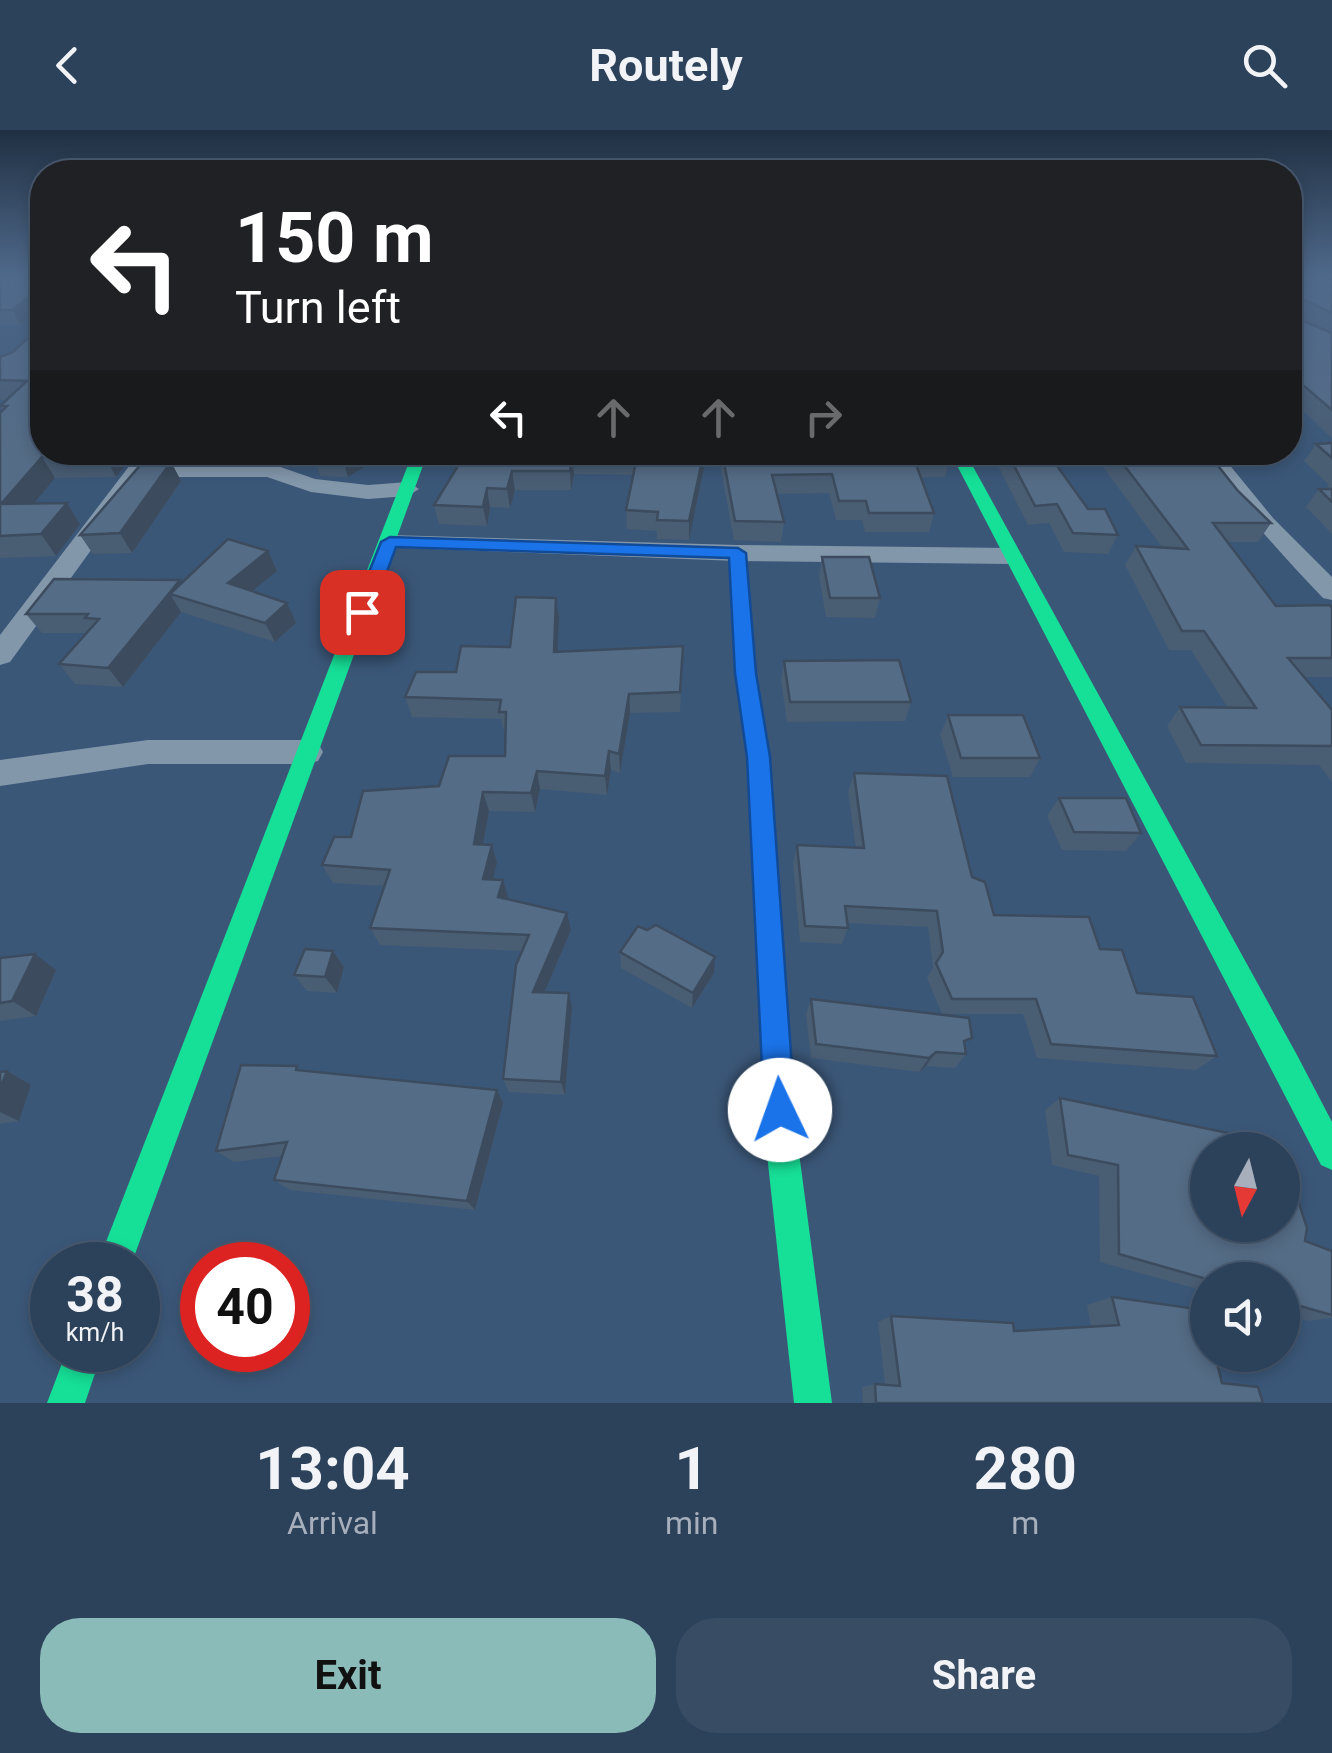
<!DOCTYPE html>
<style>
:root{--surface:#2c415a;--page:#384c63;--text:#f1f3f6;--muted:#a6afbb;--line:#485a70;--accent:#8bbbb9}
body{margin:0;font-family:Roboto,sans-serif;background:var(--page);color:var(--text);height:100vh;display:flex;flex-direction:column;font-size:38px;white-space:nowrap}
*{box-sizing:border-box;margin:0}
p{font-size:32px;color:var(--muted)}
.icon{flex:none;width:55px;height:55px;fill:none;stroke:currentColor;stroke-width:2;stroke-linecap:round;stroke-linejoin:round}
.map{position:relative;height:1273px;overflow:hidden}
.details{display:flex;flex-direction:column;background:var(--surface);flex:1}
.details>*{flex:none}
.top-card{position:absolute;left:30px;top:30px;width:1272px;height:305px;border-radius:40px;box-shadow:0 5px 15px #0003,0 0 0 2px var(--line);background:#202124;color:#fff;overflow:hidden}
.needle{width:65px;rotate:187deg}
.controls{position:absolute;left:1190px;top:1002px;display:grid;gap:20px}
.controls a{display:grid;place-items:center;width:110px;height:110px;border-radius:50%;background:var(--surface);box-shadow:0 5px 15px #0003,0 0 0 2px var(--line);font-size:50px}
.speed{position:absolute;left:30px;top:1112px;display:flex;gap:20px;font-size:50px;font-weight:700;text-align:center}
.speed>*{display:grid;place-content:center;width:130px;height:130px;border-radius:50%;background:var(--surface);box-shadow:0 5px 15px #0003,0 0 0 2px var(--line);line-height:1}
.speed small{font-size:25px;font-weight:400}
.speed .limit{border:15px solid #d22;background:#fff;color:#111}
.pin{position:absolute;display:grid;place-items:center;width:85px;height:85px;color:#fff;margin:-42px;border-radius:20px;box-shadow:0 5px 15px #0006}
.me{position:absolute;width:110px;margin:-55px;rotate:357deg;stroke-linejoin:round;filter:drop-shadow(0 0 8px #0008)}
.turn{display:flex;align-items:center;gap:35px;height:210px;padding:0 40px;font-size:45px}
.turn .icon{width:130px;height:130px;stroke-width:2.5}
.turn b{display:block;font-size:70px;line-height:85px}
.lanes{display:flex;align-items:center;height:95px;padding:0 40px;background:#0003;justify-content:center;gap:50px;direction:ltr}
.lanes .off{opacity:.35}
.eta{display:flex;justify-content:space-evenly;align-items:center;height:170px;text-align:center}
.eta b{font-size:60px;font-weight:700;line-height:70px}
.button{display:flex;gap:20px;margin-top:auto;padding:20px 40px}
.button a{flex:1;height:115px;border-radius:40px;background:var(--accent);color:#111;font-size:40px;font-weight:700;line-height:115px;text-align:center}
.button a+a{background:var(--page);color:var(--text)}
header{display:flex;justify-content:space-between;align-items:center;height:130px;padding:0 40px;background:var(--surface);font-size:45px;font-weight:700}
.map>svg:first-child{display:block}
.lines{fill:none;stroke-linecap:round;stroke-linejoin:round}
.street{fill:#8397ab;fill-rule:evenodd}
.fast{fill:#16e098;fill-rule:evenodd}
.wall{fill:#495d73}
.shaded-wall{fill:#3c4c5e}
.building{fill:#556c86;stroke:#3c4c5e;stroke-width:2.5}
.route{fill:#1a73e8;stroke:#114b97;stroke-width:2.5}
</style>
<header><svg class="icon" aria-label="back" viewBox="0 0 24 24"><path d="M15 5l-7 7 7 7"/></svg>Routely<svg class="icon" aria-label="search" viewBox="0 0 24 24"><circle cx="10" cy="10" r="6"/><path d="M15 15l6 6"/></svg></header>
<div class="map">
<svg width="1332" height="1273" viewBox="0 0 1332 1273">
<rect width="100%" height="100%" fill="#3b5778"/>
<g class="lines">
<g class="street">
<rect x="1290" y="187" width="42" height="10"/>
<path d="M42 197V211L7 245 0 247V231Z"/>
<path d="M1196 322H1219L1273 388 1332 447V470L1323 468C1278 421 1236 373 1196 322Z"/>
<path d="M138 333H269L315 349 368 355 408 352 419 359 408 366 368 369 311 362 267 347H144L10 532 0 535V505L130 335Z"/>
<path d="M390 405 737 415 1010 418 1023 426 1010 434 737 431 381 417 378 412Z"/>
<path d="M148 610H307L318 613 323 622 318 631 307 634H148L0 656V630Z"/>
</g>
<g class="fast">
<path d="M413 322H428L131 1135H97Z"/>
<path d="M950 322H965L1297 925 1332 992V1040L1321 1035Z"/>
<path d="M737 418 746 423 756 543 769 627 798 1015 832 1273H794L766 1015 747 627 736 543 728 423Z"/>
<path d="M67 1220H103L85 1273H47Z"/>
</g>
</g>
<g class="wall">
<path d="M0 144H42V178L21 195H0Z"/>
<path d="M1291 144H1332V308L1290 269Z"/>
<path d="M29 207 42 322H380L378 328 348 347 320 346 316 333 269 329H138L127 333 116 347 55 348 34 373H67L80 394 56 426 0 428V283L3 281 0 276 7 270H0V227L13 222Z"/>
<path d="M1332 313V404L1306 377 1319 359H1326L1329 355 1304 331 1316 314Z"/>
<path d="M464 322 706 328 689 410 657 409V401L627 399 626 380 633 345 574 344 571 360H515L510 378 490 377 487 396 439 394 434 375 461 331Z"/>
<path d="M720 322H948L950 329 945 347H921L934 383 929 402H865L862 390H836L829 363 777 364 784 392 781 412 734 410 720 334Z"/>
<path d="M991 322H1047L1088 379 1118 405 1108 424 1064 422 1049 393 1028 395Z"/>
<path d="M1092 322H1207L1238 361 1271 393 1258 412H1228L1276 476 1332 478V547H1304L1332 580V652L1319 635 1186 633 1167 596 1180 577 1228 578 1191 520H1169L1125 435 1136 416 1162 417Z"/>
<path d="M171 332 181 351 132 423 93 424 80 405Z"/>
<path d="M268 421 277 441 252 461 296 493 275 512 181 482 123 557 75 554 59 534 86 503H42L26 484 180 450 181 452Z"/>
<path d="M822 427 880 468 875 488 826 487 819 446Z"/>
<path d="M556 468 559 487 557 522 683 516 680 582 630 583 620 643 611 640 607 665 540 659 535 682 489 681 483 714 492 715 497 733 493 749 503 750 508 769 571 800 544 862 572 878 565 965 509 962 503 949 522 821 380 815 370 798 385 756 333 753 322 735 351 707 439 656 505 626 506 601H504L501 589 412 587 405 567 510 517Z"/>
<path d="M784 531 911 572 905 591 787 592 781 550Z"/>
<path d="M948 585 1040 628 1030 647H953L940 605Z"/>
<path d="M854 643 972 747 994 785 1100 819 1137 863 1217 926 1196 940 1037 928 1023 884H942L927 848 933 838 928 797 847 793 848 798 842 814 800 812 793 733 797 715 856 718 848 662Z"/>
<path d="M1059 668 1141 703 1126 721 1062 720 1047 686Z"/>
<path d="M333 821 344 837 337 863 307 861 294 845Z"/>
<path d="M620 822 714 843 692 878 621 838Z"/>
<path d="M0 828 56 840 36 886 0 891Z"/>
<path d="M811 869 965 917 966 924 955 938 926 936 919 942 811 928 806 884Z"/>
<path d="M301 940 497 960 503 973 475 1080 290 1060 274 1050 282 1026 234 1032 216 1021Z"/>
<path d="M7 941 31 955 19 991 0 994V942Z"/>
<path d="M1060 968 1305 1111 1332 1121V1188L1309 1191 1282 1184V1150H1208V1162L1100 1132 1099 1046 1052 1035 1045 980Z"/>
<path d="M1112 1167 1222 1253 1263 1273H863L862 1257 875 1254 885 1255 878 1192 891 1186 1014 1201 1091 1197 1087 1175Z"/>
</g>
<g class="shaded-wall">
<path d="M42 157V178L21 195 12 180Z"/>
<path d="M107 322H134L138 329 127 333 116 347 105 326Z"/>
<path d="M347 322H380L378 328 348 347 342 326Z"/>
<path d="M704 322H706V328L689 410V391Z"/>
<path d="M572 326 574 344 571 360 570 341Z"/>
<path d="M42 327 55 348 16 395 1 374Z"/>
<path d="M171 332 181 351 132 423 120 403Z"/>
<path d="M512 341 515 360 510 378 507 359Z"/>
<path d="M487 358 490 377 487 396 483 377Z"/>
<path d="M67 373 80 394 56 426 41 404Z"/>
<path d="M268 421 277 441 238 473 228 453Z"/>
<path d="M180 450 191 469 170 464 181 482 123 557 108 538Z"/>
<path d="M556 468 559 487 557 541 554 522Z"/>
<path d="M287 473 296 493 275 512 265 493Z"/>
<path d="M629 564 630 583 620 643 619 624Z"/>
<path d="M609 621 611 640 607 665 605 646Z"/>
<path d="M537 641 540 659 535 682 531 663Z"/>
<path d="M483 662 489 681 480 731 474 714Z"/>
<path d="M492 715 497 733 489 766 483 749Z"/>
<path d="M503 750 508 767 504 784 498 767Z"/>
<path d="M567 783 571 800 538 877 533 862Z"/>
<path d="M333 821 344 837 337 863 325 847Z"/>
<path d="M35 824 56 840 36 886 12 871Z"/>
<path d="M715 827 714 843 692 878 693 863Z"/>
<path d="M569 863 572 878 565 965 561 952Z"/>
<path d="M936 922 926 936 919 942 929 928Z"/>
<path d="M7 941 31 955 19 991 0 982V959Z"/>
<path d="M497 960 503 973 475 1080 467 1071Z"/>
</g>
<g class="building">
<path d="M0 144H42V157L12 180H0Z"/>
<path d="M1300 144H1332V183L1300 168Z"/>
<path d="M1290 182 1301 190 1332 203V280L1290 244Z"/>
<path d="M29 207H42V322H107L105 326 42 327 1 374 67 373 41 404 0 406V283L7 276H0L27 251 0 250V227L13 222Z"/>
<path d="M1332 313V328L1316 314Z"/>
<path d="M314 322H347L342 326 313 325Z"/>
<path d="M464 322H638L637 326 638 322H704L689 391 657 390 658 382 626 380 637 327 572 326 570 341H512L507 359 487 358 483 377 434 375 461 331Z"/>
<path d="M722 322H948L950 329H914L934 383H869L866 371H839L832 344 772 345 784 392 735 391Z"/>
<path d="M1007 322H1047L1088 379H1105L1118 405 1073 403 1057 374 1035 376Z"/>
<path d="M1114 322H1207L1238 361 1271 393H1213L1276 476 1330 475 1332 478V528H1288L1332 580V616L1201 615 1180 577 1256 578 1204 501H1182L1136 416 1188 419Z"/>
<path d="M143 332H171L120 403 80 405Z"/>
<path d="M1319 359H1332V372Z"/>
<path d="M228 409 268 421 228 453 287 473 265 493 170 464Z"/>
<path d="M822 427H869L880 468H830Z"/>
<path d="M54 449 180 450 108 538 59 534 99 489 85 488 88 484H26Z"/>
<path d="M516 467 556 468 554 522 683 516 680 562 629 564 619 624 609 621 605 646 537 641 531 663 483 662 474 714 492 715 483 749 503 750 498 767 567 783 533 862 569 863 561 952 503 949 516 835 529 805 370 798 390 740 322 735 334 707H351L363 661 439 656 449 626H505L506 582H499L501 570 405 567 416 542H456L461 516 510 517Z"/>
<path d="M899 530 911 572H790L784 531Z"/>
<path d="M948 585H1023L1040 628H961Z"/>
<path d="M854 643 947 646 972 747 985 752 994 785 1089 787 1100 819 1122 820 1137 863 1193 867 1217 926 1051 914 1036 869H952L936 833 943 822 937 781 845 776 848 798 805 796 797 715 864 718Z"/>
<path d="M1059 668H1126L1141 703 1074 702Z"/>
<path d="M656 795 715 827 693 863 620 822 638 796 647 800Z"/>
<path d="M305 819 333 821 325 847 294 845Z"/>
<path d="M35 824 12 871 0 873V828Z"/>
<path d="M811 869 969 888 972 908 964 911 966 924 936 922 929 928 816 914Z"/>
<path d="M241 935 297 936 296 940 497 960 467 1071 274 1050 287 1012 216 1021Z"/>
<path d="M7 941 0 959V942Z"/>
<path d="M1060 968 1252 1008 1282 1017V1020H1208V1095H1282V1020L1307 1098 1305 1111 1332 1121V1185L1282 1171V1150H1210L1119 1124 1118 1035 1068 1025Z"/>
<path d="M1112 1167 1204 1180 1208 1196V1225H1215L1222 1253 1258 1257 1263 1273H876L875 1254 900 1256 891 1186 1013 1193 1014 1201 1119 1195Z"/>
</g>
<linearGradient id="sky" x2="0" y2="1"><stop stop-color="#203042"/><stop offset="0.45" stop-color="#4f698b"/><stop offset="1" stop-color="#4f698b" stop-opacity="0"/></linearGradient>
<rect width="1332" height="322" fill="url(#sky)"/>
<path class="route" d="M390 407 738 418 746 423 756 543 770 627 795 980 791 990 780 995 769 990 764 980 747 627 735 543 729 428 396 417 372 482 369 486H356L353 482 381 412Z"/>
</svg>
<div class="controls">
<a><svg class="needle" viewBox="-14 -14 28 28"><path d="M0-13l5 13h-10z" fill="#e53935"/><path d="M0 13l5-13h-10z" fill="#a6afbb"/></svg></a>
<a><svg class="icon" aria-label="sound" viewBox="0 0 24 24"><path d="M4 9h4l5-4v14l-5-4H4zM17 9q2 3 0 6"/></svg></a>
</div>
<div class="speed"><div>38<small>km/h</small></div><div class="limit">40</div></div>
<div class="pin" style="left:362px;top:482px;background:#d93025"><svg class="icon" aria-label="arrive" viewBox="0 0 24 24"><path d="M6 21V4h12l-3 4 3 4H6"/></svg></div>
<svg class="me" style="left:780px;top:980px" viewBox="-20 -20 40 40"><circle r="19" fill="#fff"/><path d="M0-13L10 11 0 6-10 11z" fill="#1a73e8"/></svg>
<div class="top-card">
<div class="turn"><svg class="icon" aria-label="left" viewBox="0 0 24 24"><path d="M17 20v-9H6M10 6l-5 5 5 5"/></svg><div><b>150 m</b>Turn left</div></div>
<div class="lanes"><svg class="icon" aria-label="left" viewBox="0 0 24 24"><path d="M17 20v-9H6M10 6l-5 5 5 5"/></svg><svg class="icon off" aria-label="ahead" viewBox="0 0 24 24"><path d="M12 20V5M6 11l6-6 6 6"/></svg><svg class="icon off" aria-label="ahead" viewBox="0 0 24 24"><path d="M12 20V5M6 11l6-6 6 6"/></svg><svg class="icon off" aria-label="right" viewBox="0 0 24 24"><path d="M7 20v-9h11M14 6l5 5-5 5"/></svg></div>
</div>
</div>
<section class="details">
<div class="eta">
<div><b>13:04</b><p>Arrival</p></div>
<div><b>1</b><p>min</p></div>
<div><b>280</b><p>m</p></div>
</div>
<div class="button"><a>Exit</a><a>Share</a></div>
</section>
